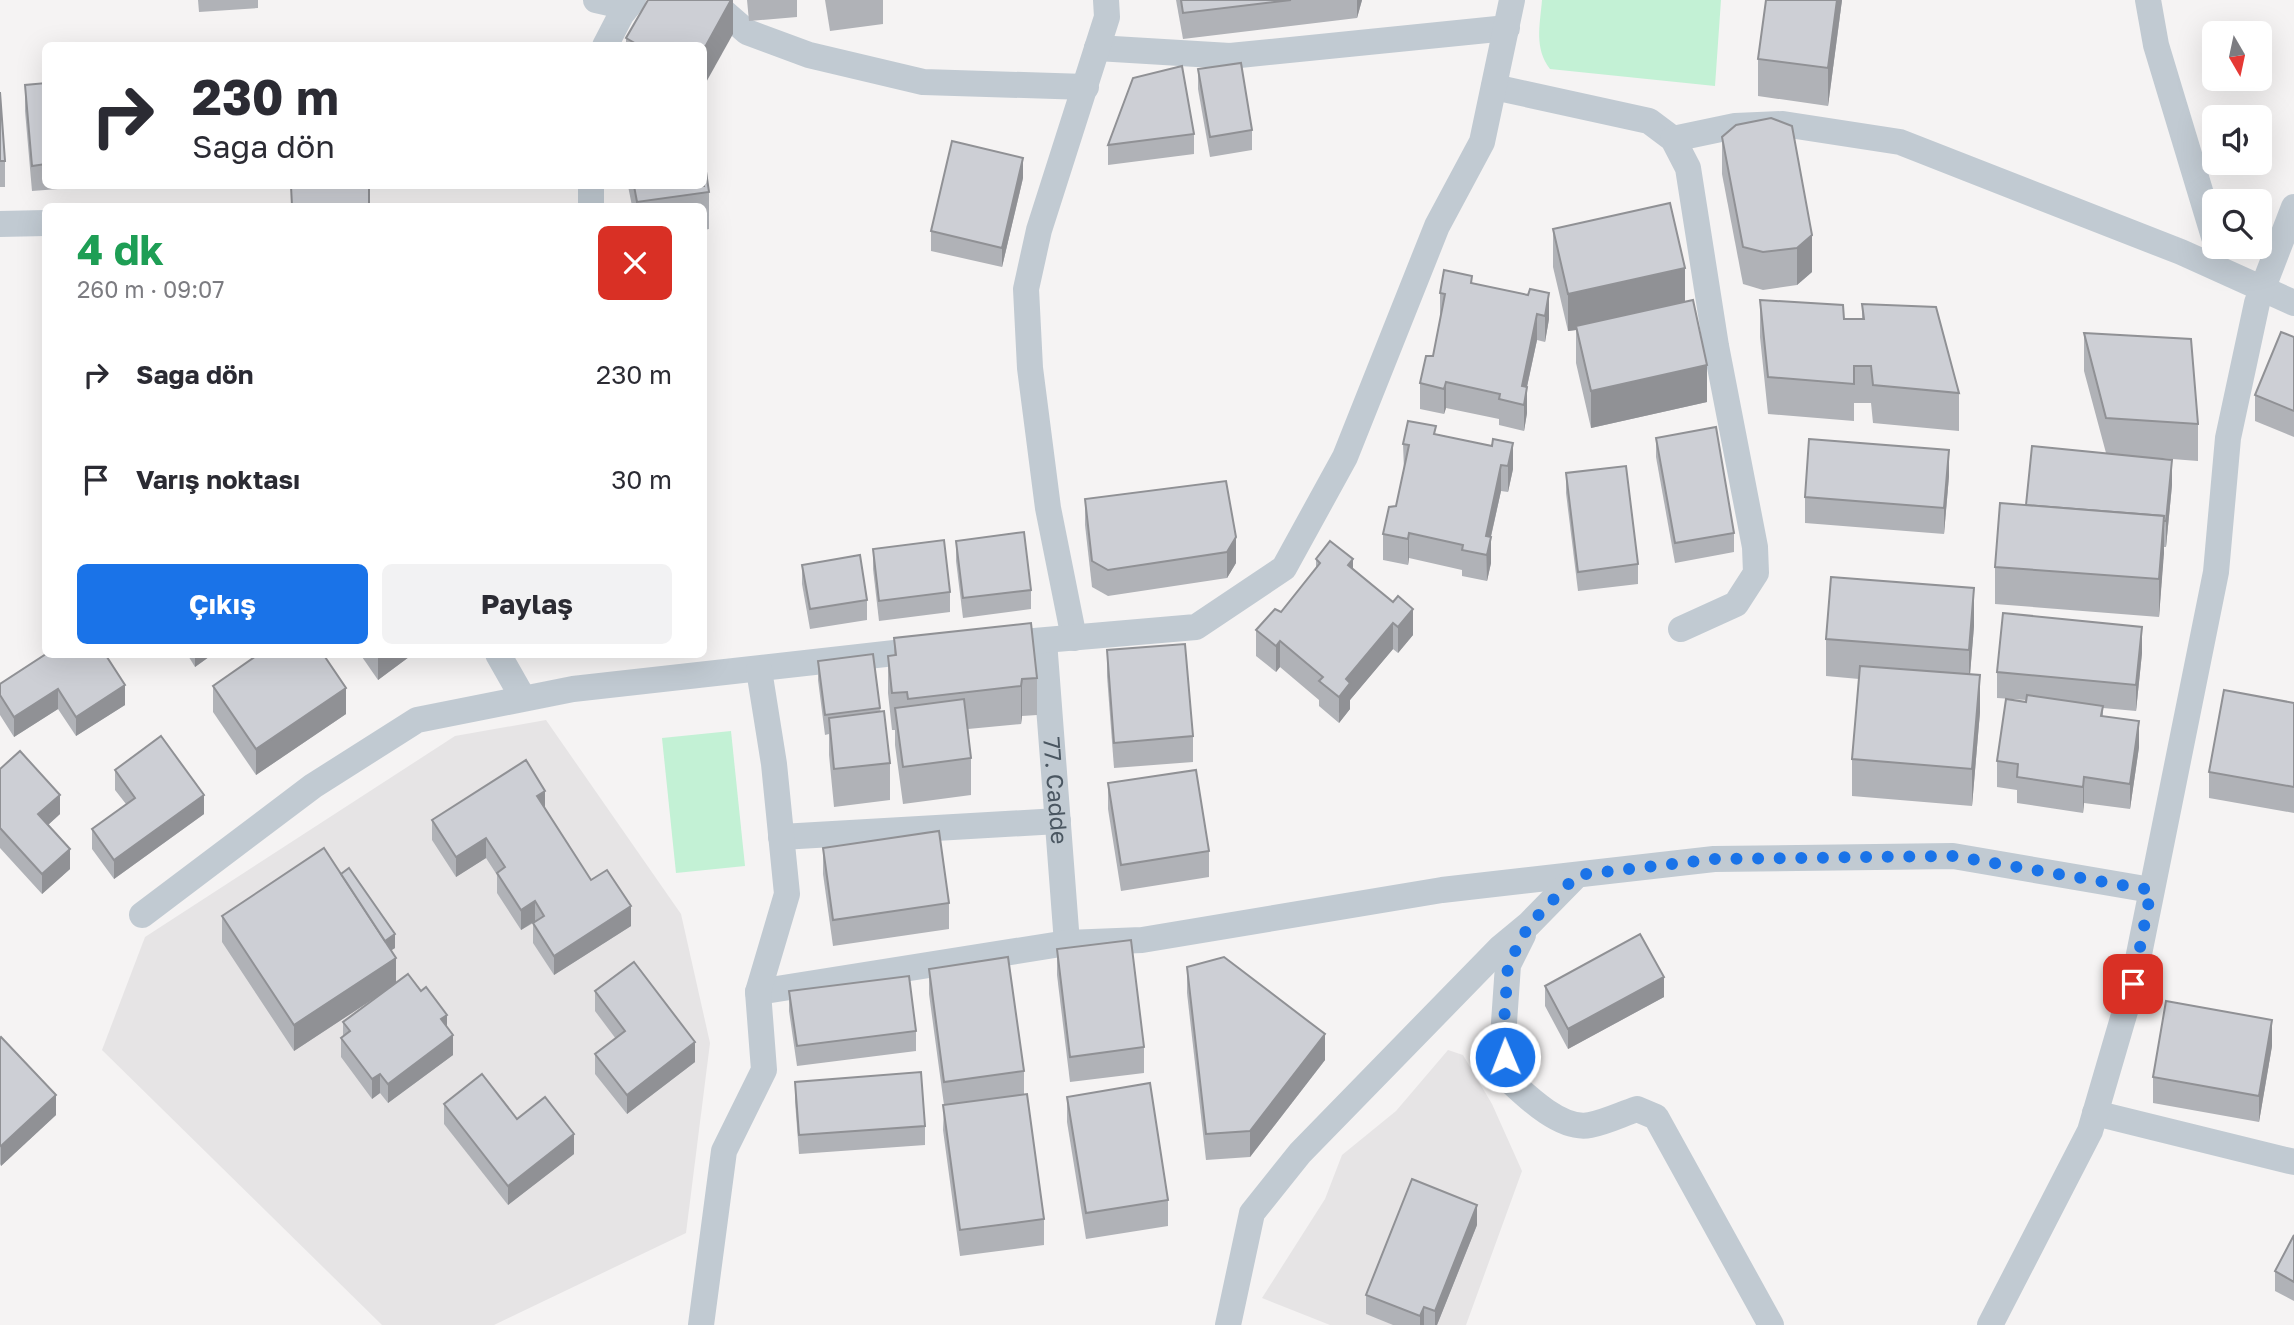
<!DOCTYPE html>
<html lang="tr">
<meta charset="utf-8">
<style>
:root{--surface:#fff;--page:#f2f2f3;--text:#2b2b33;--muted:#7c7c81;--accent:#1a73e8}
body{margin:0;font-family:"Golos Text",sans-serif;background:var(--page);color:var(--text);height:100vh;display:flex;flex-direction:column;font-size:26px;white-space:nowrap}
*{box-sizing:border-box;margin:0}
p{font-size:23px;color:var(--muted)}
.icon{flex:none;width:38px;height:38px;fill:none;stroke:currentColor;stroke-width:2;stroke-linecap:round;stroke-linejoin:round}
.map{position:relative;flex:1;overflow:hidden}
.details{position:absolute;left:42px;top:203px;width:665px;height:455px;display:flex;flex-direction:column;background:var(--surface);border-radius:10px;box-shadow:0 7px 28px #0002}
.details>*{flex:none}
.guide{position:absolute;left:42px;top:42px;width:665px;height:147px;border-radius:10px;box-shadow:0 7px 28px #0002;background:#fff;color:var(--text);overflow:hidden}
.needle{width:46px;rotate:171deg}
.buttons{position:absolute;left:2202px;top:21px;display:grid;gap:14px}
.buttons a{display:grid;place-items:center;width:70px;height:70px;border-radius:10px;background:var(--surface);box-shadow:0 7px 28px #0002;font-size:35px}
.pin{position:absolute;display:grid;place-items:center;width:60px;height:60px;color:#fff;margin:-30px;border-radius:14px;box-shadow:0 4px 10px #0006}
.me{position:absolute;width:77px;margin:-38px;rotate:359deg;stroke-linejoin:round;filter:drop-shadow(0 0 5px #0008)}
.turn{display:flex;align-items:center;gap:24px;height:147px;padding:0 35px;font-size:32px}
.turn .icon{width:91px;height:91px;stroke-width:2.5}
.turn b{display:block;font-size:49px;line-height:60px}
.round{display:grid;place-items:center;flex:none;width:74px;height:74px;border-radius:10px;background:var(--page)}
.head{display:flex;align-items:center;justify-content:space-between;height:119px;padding:0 35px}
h1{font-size:42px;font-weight:700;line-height:52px;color:#1e9e55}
.button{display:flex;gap:14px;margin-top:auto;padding:14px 35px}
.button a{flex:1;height:80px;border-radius:10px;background:var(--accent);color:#fff;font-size:28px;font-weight:700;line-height:80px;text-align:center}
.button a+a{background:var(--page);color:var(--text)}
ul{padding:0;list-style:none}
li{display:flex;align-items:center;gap:21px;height:105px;padding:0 35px}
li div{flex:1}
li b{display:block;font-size:26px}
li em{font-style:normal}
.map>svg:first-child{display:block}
.education{fill:#e6e4e5}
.green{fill:#c3f1d5}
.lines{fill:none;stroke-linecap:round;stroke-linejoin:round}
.minor{stroke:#c1cad2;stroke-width:26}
.wall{fill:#b0b2b7}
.shaded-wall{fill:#909195}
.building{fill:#cdcfd5;stroke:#909195;stroke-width:2}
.route{stroke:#1a73e8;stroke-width:12;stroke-dasharray:0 21.6}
.labels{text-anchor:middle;stroke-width:6;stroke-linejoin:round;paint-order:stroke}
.street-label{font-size:23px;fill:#4a5661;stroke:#fff}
</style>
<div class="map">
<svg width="2294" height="1325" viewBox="0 0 2294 1325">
<rect width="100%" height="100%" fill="#f5f3f3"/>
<g class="education">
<path d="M546 720 681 914 710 1043 686 1233 494 1325H382L102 1050 145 937 455 736Z"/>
<path d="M1448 1050 1463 1055 1492 1104 1522 1171 1466 1325H1330L1262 1298 1325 1199 1342 1155 1396 1111Z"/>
</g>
<g class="green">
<path d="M1542 0H1721L1715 86 1550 69C1534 48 1540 25 1542 0Z"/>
<path d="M731 731 745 866 676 873 662 738Z"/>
</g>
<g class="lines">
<g class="minor">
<path d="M596 0 627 7"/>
<path d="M710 0 747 32 809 55 923 82 1086 87"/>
<path d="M2148 0 2156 45 2214 237"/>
<path d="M605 46 621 15 633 0"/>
<path d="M1097 48 1230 56 1507 28"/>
<path d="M1494 87 1649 121 1673 139 1688 168 1716 346 1755 547 1756 573 1736 604 1681 629"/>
<path d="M1673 139 1735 126 1783 124 1900 142 2181 252 2294 303"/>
<path d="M591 206V186"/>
<path d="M0 224 46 223"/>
<path d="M1074 638 1048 508 1030 368 1026 289 1039 230 1107 17 1106 0"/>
<path id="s1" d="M1044 641 1067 943"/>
<path d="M999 644 1196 627 1284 568 1345 457 1437 226 1482 142 1512 0"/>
<path d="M498 654 523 698"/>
<path d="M781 837 1058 821"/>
<path d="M142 915 313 786 417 720 573 689 930 649"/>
<path d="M1523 935 1508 965 1503 1037 1506 1077C1525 1095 1561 1131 1590 1125 1606 1122 1622 1114 1637 1109L1656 1117 1771 1325"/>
<path d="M758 992 1067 943 1142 940 1442 890 1714 859 1953 856 2151 890"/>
<path d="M2095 1113 2294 1162"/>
<path d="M701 1325 724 1151 764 1070 758 992 787 894 774 764 759 670"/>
<path d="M1228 1325 1252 1213 1300 1153 1500 948 1529 924 1577 875"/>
<path d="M1990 1325 2090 1131 2133 984 2216 572 2228 438 2257 303 2294 207"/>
</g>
</g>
<g class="wall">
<path d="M198 0H258V8L199 12Z"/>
<path d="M747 0H797V17L749 21Z"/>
<path d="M825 0H883V24L830 31Z"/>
<path d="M1176 0H1362L1357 18 1183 39Z"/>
<path d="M1842 0 1828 106 1758 96V59Z"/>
<path d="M626 38 640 46H626Z"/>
<path d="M1198 69 1252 130V150L1210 157 1198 89Z"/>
<path d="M46 83V186H97L32 191 25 111V85Z"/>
<path d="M0 92 5 161V187H0Z"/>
<path d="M1736 125 1812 272 1797 285 1763 290 1743 284 1722 174V137Z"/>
<path d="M1194 134V154L1108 165V145Z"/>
<path d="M1023 178 1002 267 931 251V231Z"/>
<path d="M628 186H704L709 192V229L704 230V206H632Z"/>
<path d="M1553 229 1685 302 1707 402 1591 428 1576 363V330L1568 331 1553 267Z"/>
<path d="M1472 284 1528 295 1549 319 1545 342 1537 340 1527 387V413L1524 431 1499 425V419L1446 408 1444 414 1420 409V383L1433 356 1440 319V293Z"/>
<path d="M1760 300 1844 319H1862V304L1959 393V431L1873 423 1871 403H1854V421L1768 414 1760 337Z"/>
<path d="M2084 333 2198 424V461L2159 458 2172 485 2166 547H2164L2159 617 1995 604V567L2026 505 2106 453 2084 371Z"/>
<path d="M2294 337V437L2255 421V395Z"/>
<path d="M1436 434 1492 446 1513 469 1508 492 1501 491 1491 537V563L1487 581 1462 576V570L1409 558 1408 565 1383 560V534L1396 506 1404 470 1403 444Z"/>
<path d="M1656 438 1734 533V552L1675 563 1656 457Z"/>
<path d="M1566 473 1638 564V584L1578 591 1566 493Z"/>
<path d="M1949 476 1944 534 1805 523V497Z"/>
<path d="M1226 481 1236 563 1227 578 1108 596 1092 587 1085 525V499Z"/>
<path d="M956 541 1031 590V609L963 618 956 561Z"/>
<path d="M873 549 950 592V612L879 621 873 569Z"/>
<path d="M1316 559 1353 569 1413 635 1398 653 1393 649 1350 700V709L1339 723 1319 706V700L1280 667 1276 672 1256 656V630L1281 612 1316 568Z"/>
<path d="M802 565 867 600V620L810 629 802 584Z"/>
<path d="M1974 626 1970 674 1980 712 1972 806 1852 796V759L1859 679 1826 676V639Z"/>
<path d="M894 638 1037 678V715L1022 716 1021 724 968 729 971 758V795L903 804 895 745V730H892L888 693V656L894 655Z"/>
<path d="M1107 650 1193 736V762L1114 768 1107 676Z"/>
<path d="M2142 653 2136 711 2103 708V716L2139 747 2130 809 2084 803 2083 813 2017 803V790L1997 787V761L2026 700 1997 698V672Z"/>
<path d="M187 654H213L195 667Z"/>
<path d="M360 654H413L378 680Z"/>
<path d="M818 661 880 708 890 763V800L834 807 829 755V734L825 735 818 680Z"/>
<path d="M0 684 125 685V705L76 736 58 709 14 737 0 715Z"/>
<path d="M213 686 346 714 256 775 213 712Z"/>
<path d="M2294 703V813L2209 798V772Z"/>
<path d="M0 769 60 814 48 825 70 869 42 894 0 848Z"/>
<path d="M115 770 204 814 114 879 92 849V829L126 804 115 790Z"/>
<path d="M1108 783 1209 851V877L1121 891 1108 809Z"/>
<path d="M545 810 591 880 631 926 554 975 533 943V923L535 922 521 930 497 893V875L486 858 456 877 432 840V820Z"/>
<path d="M823 848 949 903V929L833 946 823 874Z"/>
<path d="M341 874 395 948 391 950 396 983 447 1027 453 1055 388 1103 380 1093 372 1099 341 1057V1038L343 1036V1022L385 991 294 1051 222 942V916Z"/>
<path d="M1057 949 1144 1047V1073L1070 1082 1057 975Z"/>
<path d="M1187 967 1325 1060 1250 1157 1206 1160 1187 993Z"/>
<path d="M929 969 1024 1071V1094L1044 1219V1245L960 1256 943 1130 944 1105 929 994Z"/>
<path d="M1545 986 1664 997 1568 1049 1545 1006Z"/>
<path d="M595 991 695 1062 627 1114 595 1074V1054L616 1039 595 1011Z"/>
<path d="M789 991 916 1031V1051L797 1066 789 1011Z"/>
<path d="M0 1038 56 1115 1 1166 0 1164Z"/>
<path d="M2272 1046 2259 1122 2153 1103V1077Z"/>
<path d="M795 1082 925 1126V1145L799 1154 795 1101Z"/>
<path d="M1067 1097 1168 1200V1226L1086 1239 1067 1122Z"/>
<path d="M444 1104 517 1119 574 1154 508 1205 444 1124Z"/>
<path d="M1477 1225 1437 1325H1393L1366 1314V1295Z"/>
<path d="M2294 1235V1301L2275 1291V1271Z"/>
</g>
<g class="shaded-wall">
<path d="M731 0H733V34L704 86V49Z"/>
<path d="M1357 0H1362L1357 18Z"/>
<path d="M1837 0H1842L1828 106V68Z"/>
<path d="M1023 158V178L1002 267V248Z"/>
<path d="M1812 235V272L1797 285V248Z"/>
<path d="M1685 268V305L1576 326V330L1568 331V294Z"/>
<path d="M1549 293V319L1545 342V316Z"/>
<path d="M1537 314V340L1523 405 1522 386Z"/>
<path d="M1707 365V402L1591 428V391Z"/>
<path d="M1446 382V408L1444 414V389Z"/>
<path d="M1527 387V413L1524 431V405Z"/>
<path d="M1513 443V469L1508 492V466Z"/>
<path d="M1949 450V476L1944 534V508Z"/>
<path d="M2172 460V485L2166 547V521Z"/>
<path d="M1501 465V491L1488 549 1491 537V563L1487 581 1486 536Z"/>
<path d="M2164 516V553L2159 617V579Z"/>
<path d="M1409 533V558L1408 565V539Z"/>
<path d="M1236 537V563L1227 578V552Z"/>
<path d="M1353 559V585L1348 565Z"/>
<path d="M1974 588V626L1969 687V650Z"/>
<path d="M1413 609V635L1398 653V627Z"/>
<path d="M1393 623V649L1350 700V709L1339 723V697L1346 679Z"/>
<path d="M2142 627V653L2136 711V685Z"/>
<path d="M1280 641V667L1276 672V646Z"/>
<path d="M195 654H213L195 667Z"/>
<path d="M378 654H413L378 680Z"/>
<path d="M1980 675V712L1972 806V769Z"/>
<path d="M1022 679V716L1021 724V686Z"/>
<path d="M125 685V705L76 736V717Z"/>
<path d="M346 688V714L256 775V749Z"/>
<path d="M58 689V709L14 737V717Z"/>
<path d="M2139 721V747L2130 809V784Z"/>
<path d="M2084 777V803L2083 813V787Z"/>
<path d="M545 791V810L537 796Z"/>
<path d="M60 795V814L38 834V814Z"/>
<path d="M204 795V814L114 879V860Z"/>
<path d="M486 838V858L456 877V857Z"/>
<path d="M70 849V869L42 894V874Z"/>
<path d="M535 901V921L521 930V910Z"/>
<path d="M631 906V926L554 975V956Z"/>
<path d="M395 934V948L381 957V943Z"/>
<path d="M396 958V984L294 1051V1025Z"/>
<path d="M1664 977V997L1568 1049V1029Z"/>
<path d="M447 1015V1035L441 1019Z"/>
<path d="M2272 1020V1046L2259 1122V1096Z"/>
<path d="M1325 1034V1060L1250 1157V1131Z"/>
<path d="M453 1035V1055L388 1103V1084Z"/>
<path d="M695 1042V1062L627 1114V1095Z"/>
<path d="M380 1074V1093L372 1099V1079Z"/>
<path d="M56 1095V1115L1 1166V1146Z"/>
<path d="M574 1134V1154L508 1205V1186Z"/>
<path d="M1477 1205V1225L1437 1325H1435V1311Z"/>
<path d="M1424 1307V1325H1420V1316Z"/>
</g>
<g class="building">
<path d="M648 0H731L704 49V46H640L626 38Z"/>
<path d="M1181 0H1291L1183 13Z"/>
<path d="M1766 0H1837L1828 68 1758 59Z"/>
<path d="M1241 63 1252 130 1210 137 1198 69Z"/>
<path d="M1182 66 1194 134 1108 145 1133 78Z"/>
<path d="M46 83V164L32 166 25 85Z"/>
<path d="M0 92 5 161H0Z"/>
<path d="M1771 118 1792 126 1812 235 1797 248 1763 252 1743 247 1722 137 1736 125Z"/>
<path d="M952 141 1023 158 1002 248 931 231Z"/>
<path d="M704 158 709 192 637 202 634 186H704Z"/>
<path d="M291 186H369V206H292Z"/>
<path d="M1670 203 1685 268 1568 294 1553 229Z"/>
<path d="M1444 270 1472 276 1471 283 1528 295 1530 289 1549 293 1545 316 1537 314 1522 386 1527 387 1524 405 1499 399 1500 394 1446 382 1444 389 1420 383 1426 356H1433L1445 294 1440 293Z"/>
<path d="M1693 300 1707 365 1591 391 1576 326Z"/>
<path d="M1760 300 1843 305 1844 319H1864L1862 304 1936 307 1959 393 1873 385 1871 366H1854V384L1768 377Z"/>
<path d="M2281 332 2294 337V411L2255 395Z"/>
<path d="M2084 333 2191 339 2198 424 2106 418Z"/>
<path d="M1408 421 1436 426 1434 434 1492 446 1493 439 1513 443 1508 466 1501 465 1486 536 1491 537 1487 555 1462 550 1463 545 1409 533 1408 539 1383 534 1389 507 1396 506 1409 445 1403 444Z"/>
<path d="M1716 427 1734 533 1675 543 1656 438Z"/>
<path d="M1809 439 1949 450 1944 508 1805 497Z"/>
<path d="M2032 446 2172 460 2166 521H2163L2164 516 2026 505Z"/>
<path d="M1626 466 1638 564 1578 572 1566 473Z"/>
<path d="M1226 481 1236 537 1227 552 1108 570 1092 561 1085 499Z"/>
<path d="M2000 503 2164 516 2159 579 1995 567Z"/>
<path d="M1024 532 1031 590 963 598 956 541Z"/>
<path d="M944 540 950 592 879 601 873 549Z"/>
<path d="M1330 541 1353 559 1348 565 1393 602 1398 596 1413 609 1398 627 1393 623 1346 679 1350 683 1339 697 1319 681 1323 677 1280 641 1276 646 1256 630 1275 609 1281 612 1320 563 1316 559Z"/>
<path d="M860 555 867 600 810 609 802 565Z"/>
<path d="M1831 577 1974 588 1969 650 1826 639Z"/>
<path d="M2003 613 2142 627 2136 685 1997 672Z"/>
<path d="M1031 623 1037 678 1022 679 1021 686 908 699 907 692 892 693 888 656 896 655 894 638Z"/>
<path d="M1185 644 1193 736 1114 743 1107 650Z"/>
<path d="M46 654H105L125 685 76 717 58 689 14 717 0 695V684Z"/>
<path d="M259 654H323L346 688 256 749 213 686Z"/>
<path d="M873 654 880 708 825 715 818 661Z"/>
<path d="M1860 666 1980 675 1972 769 1852 759Z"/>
<path d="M2224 690 2294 703V787L2209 772Z"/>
<path d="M2027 695 2103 706 2101 716 2139 721 2130 784 2084 777 2083 787 2017 777 2018 764 1997 761 2006 699 2026 702Z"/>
<path d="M964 699 971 758 903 767 895 708Z"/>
<path d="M884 711 890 763 834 769 829 718Z"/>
<path d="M161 736 204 795 114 860 92 829 135 798 115 770Z"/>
<path d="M20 751 60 795 38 814 70 849 42 874 0 828V769Z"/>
<path d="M526 760 545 791 537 796 591 880 607 870 631 906 554 956 533 923 544 916 535 901 521 910 497 873 505 867 486 838 456 857 432 820Z"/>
<path d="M1196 770 1209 851 1121 865 1108 783Z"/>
<path d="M939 831 949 903 833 920 823 848Z"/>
<path d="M324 848 396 958 294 1025 222 916Z"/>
<path d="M349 868 395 934 385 941 341 874Z"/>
<path d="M1640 934 1664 977 1568 1029 1545 986Z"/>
<path d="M1131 940 1144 1047 1070 1057 1057 949Z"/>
<path d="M1008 957 1024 1071 944 1082 929 969Z"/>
<path d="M1224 957 1325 1034 1250 1131 1206 1134 1187 967Z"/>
<path d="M634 962 695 1042 627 1095 595 1054 625 1031 595 991Z"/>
<path d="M408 974 421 991 426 987 447 1015 441 1019 453 1035 388 1084 380 1074 372 1079 341 1038 350 1031 343 1022Z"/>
<path d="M909 976 916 1031 797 1046 789 991Z"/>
<path d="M2166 1001 2272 1020 2259 1096 2153 1077Z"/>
<path d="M1 1037 56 1095 1 1146 0 1145V1038Z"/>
<path d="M921 1072 925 1126 799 1135 795 1082Z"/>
<path d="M482 1074 517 1119 545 1097 574 1134 508 1186 444 1104Z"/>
<path d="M1150 1083 1168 1200 1086 1213 1067 1097Z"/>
<path d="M1027 1094 1044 1219 960 1230 943 1105Z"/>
<path d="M1412 1179 1477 1205 1435 1311 1424 1307 1420 1316 1366 1295Z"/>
<path d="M2294 1235V1282L2275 1271Z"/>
</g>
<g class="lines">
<path class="route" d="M1505 1057 1503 1037 1508 965 1529 925 1577 875 1714 859 1953 856 2151 890 2133 984"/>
</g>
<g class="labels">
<g class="street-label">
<text dy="8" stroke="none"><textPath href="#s1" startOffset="150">77. Cadde</textPath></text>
</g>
</g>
</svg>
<div class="buttons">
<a><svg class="needle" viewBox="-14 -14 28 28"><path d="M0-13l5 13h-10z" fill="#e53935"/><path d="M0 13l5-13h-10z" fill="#7c7c81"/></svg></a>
<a><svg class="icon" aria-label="sound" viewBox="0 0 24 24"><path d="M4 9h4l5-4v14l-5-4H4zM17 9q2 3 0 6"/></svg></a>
<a><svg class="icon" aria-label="search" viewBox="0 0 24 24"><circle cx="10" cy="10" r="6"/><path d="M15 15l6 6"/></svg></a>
</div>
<div class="pin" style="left:2133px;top:984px;background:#d93025"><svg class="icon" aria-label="arrive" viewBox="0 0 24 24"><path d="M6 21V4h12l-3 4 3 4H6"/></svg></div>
<svg class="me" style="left:1505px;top:1057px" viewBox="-20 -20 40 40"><circle r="17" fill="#1a73e8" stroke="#fff" stroke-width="3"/><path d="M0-11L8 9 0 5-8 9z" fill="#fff"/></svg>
<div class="guide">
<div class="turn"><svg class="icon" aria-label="right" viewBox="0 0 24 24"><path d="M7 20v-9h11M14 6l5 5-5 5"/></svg><div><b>230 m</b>Sağa dön</div></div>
</div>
<section class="details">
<div class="head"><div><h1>4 dk</h1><p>260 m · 09:07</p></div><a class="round" style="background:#d93025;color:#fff"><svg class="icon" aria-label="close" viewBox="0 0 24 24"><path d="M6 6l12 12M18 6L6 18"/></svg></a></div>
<ul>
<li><svg class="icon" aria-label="right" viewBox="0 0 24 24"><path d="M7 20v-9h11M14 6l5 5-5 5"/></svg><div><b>Sağa dön</b></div><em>230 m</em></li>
<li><svg class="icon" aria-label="arrive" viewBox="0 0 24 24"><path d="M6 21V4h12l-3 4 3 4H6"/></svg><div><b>Varış noktası</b></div><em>30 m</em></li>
</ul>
<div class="button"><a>Çıkış</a><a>Paylaş</a></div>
</section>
</div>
